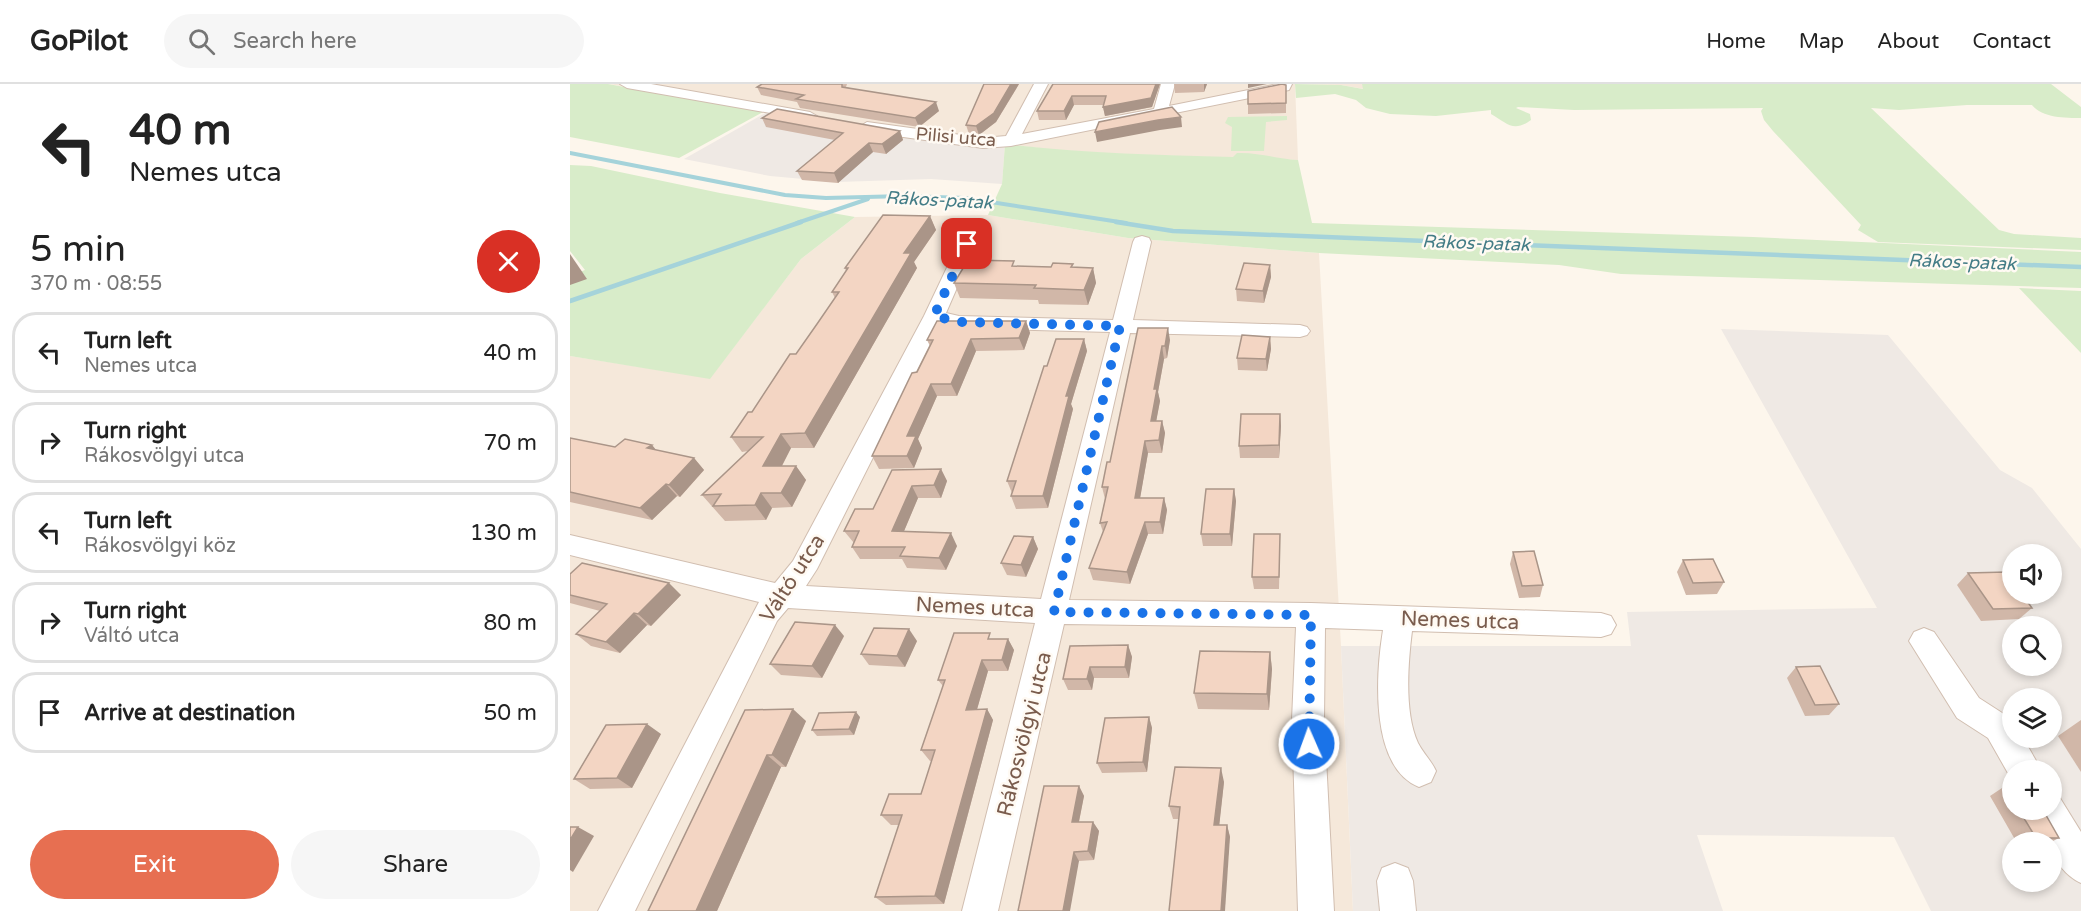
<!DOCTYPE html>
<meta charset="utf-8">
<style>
:root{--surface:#fff;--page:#f6f6f6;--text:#222;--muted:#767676;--line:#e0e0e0;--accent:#e76f51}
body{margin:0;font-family:"Varela Round",sans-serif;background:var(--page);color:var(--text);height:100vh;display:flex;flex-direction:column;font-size:22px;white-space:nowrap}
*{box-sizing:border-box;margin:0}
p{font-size:20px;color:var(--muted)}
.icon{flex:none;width:33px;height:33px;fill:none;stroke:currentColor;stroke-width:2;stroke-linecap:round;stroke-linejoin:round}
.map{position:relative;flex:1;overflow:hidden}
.side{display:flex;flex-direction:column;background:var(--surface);width:570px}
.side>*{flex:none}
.top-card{background:#fff;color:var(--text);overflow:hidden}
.fabs{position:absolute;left:1432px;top:460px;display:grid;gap:12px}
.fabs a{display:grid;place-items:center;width:60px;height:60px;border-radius:50%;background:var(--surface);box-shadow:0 3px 9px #0003;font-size:30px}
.pin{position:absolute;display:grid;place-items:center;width:51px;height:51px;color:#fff;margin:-26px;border-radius:12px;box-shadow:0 3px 9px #0006}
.me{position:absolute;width:66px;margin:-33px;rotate:358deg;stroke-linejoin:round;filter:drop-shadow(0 0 4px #0008)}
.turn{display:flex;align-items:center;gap:21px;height:126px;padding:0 30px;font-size:27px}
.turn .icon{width:78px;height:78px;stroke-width:2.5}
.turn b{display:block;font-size:42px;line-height:51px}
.round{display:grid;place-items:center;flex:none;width:63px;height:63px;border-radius:32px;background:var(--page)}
.overview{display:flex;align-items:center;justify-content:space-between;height:102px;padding:0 30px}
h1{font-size:36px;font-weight:600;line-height:45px}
.primary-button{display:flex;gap:12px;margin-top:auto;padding:12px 30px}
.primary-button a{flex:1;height:69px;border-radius:36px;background:var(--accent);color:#fff;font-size:24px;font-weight:600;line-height:69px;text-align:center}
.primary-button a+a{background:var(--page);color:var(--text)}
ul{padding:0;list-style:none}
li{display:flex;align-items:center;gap:18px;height:81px;margin:0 12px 9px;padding:0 18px;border:3px solid var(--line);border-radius:24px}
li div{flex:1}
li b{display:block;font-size:22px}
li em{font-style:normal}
header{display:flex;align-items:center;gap:36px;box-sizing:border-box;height:84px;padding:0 30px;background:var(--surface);border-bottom:2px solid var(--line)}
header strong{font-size:28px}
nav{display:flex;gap:33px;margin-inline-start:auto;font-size:21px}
.search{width:420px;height:54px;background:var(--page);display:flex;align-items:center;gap:15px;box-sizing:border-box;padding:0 21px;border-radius:33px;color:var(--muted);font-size:22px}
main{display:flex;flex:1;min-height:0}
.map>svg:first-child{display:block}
.residential{fill:#f5e8da}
.industrial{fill:#efe9e4;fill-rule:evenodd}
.green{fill:#d8ecc9}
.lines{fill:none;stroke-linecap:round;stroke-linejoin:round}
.stream-far1{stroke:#a5d3da;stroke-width:4}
.stream{stroke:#a5d3da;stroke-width:4.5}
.minor-casing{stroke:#d1beb0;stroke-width:2}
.minor{fill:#fff;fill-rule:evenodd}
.wall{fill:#d1b7a8}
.shaded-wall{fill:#aa9588}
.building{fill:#f3d5c3;stroke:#aa9588;stroke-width:1.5}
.route{stroke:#1a73e8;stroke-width:10;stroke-dasharray:0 18}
.labels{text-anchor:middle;stroke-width:5;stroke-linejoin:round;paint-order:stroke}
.far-street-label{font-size:18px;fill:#7a5c4d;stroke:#fffaf3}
.far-water-label{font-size:18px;font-style:italic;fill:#437c86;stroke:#fffaf3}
.street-label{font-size:21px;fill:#7a5c4d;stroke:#fffaf3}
</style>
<header>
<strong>GoPilot</strong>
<div class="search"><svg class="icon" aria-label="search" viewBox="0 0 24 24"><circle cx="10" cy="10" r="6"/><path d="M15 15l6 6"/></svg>Search here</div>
<nav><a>Home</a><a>Map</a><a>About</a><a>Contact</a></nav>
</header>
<main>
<section class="side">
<div class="top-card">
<div class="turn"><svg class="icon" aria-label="left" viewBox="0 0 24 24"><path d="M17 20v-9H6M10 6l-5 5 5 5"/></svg><div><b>40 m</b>Nemes utca</div></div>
</div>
<div class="overview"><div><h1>5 min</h1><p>370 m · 08:55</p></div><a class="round" style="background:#d93025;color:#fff"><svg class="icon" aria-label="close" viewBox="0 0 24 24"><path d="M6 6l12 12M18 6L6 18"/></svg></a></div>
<ul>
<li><svg class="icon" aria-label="left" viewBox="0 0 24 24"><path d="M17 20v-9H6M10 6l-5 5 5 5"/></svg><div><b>Turn left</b><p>Nemes utca</p></div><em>40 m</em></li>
<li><svg class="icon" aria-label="right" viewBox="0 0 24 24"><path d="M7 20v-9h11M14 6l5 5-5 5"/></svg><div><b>Turn right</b><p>Rákosvölgyi utca</p></div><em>70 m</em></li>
<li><svg class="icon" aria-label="left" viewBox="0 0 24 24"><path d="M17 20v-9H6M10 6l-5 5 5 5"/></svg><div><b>Turn left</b><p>Rákosvölgyi köz</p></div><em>130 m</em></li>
<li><svg class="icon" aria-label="right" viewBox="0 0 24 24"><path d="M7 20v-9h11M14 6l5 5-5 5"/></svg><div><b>Turn right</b><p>Váltó utca</p></div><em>80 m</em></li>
<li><svg class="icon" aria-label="arrive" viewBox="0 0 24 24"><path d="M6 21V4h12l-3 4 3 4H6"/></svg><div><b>Arrive at destination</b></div><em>50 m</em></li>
</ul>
<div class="primary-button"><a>Exit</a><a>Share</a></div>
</section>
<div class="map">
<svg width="1511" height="827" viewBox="0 0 1511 827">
<rect width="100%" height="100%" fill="#fdf6ec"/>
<g class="residential">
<path d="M39 0H792L794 5 771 1 725 0 728 76 550 70 484 66 435 60 412 61Z"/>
<path d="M418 131 558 154 749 169 771 562 783 827H0V272L140 294 231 175 285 133Z"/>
</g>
<g class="industrial">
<path d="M199 27 312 48 435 60 432 100 361 95 267 98 200 92 114 75Z"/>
<path d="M1151 245 1318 251 1430 386 1462 404 1511 465V827H1361L1324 753 1127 751 1153 827H783L771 562H1061L1057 528 1307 524ZM1443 471H1482V510H1443ZM1443 543H1482V582H1443ZM1443 615H1482V654H1443ZM1443 687H1482V726H1443ZM1443 759H1482V798H1443Z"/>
</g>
<g class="green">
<path d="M0 0H38L193 28 109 74 0 53Z"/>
<path d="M725 0 771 1 793 5 792 0H1481L1511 23V34C1496 34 1472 34 1462 21H1397L1329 26 1301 24 1429 146 1444 150 1511 154V166L1308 158 1288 146 1291 141 1203 47 1194 36 1191 27 1193 24 1004 26 948 23 946 24 960 30 961 36C943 49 937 39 921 30V26L866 32 820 30 796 24 786 16 765 10 726 14Z"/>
<path d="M717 32V36L696 38 694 67H661L662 43 655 39 658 33Z"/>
<path d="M435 60C511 69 587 71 663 73L667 69C688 68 707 75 728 76L742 139 1183 153 1511 168V204L1051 190 989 181 749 169 558 154 418 131 432 100Z"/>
<path d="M0 81 21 82 150 109 285 133 231 175 140 295 0 272V192L15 186 0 167Z"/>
<path d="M1449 204 1511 207V269Z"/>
</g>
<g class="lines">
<g class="stream-far1">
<path d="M0 69 215 111 256 114 335 112 395 114 556 139"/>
<path d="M227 139 298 115"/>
</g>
<g class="stream">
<path d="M546 138 603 147 1511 183"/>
<path d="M0 217 231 138"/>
</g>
<g class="minor-casing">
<g id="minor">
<path d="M50 0H81L240 28 247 32 240 36 57 4Z"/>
<path d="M464 0H478L452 50 584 25 591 0H605L599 22 708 0H722L719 6 714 7 441 62 413 64 297 48 289 43 297 38 413 54 436 52Z"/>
<path d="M572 152 579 154 581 158 563 236 730 241 737 243 740 247 737 251 730 253 560 249 499 516 741 519 1031 529 1041 532 1046 541 1041 550 1031 553 842 547C838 579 834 629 848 659 853 669 861 676 866 687L861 698 849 703C799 683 806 589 813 546L755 544 754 636 764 827H728L722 636 726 543 494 540 428 827H392L465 539 218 524 207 537 65 827H28L189 518 0 471V451L205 499 223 477 354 232 390 156H404L406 160 376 229 389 232 543 236 563 158 565 154ZM370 240 389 244 540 248 471 515 236 502 247 485Z"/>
<path d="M1354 544 1364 548 1409 614 1440 634 1443 638V654H1453L1472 687H1443V698L1418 654 1387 634 1339 557 1344 548Z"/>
<path d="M1482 711 1490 714 1511 748V799C1497 793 1482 776 1482 759H1478L1461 726H1482Z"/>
<path d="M825 779 838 784 843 797 846 827H810L807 797 812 784Z"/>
</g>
</g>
<use href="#minor" class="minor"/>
</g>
<g class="wall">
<path d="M277 0 276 3 369 27 349 43 230 24 227 18 191 11 187 3Z"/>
<path d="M414 0H449L426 38 409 51 399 50 396 41Z"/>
<path d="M483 0H590L582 23 535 32 533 23 534 21H504L496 36H469L467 27Z"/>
<path d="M604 0H637L634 8 605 9Z"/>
<path d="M716 1V29L678 30V20Z"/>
<path d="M192 34 330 47 333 56 316 70 303 68 268 99 232 96 227 87 265 56 196 43Z"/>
<path d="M360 132 366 146 344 178 347 184 244 364H221L212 382H226L236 396 222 423 202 424 196 436 155 437 132 411 178 367 172 368 161 353 182 328 226 270 265 214 262 208 276 187 275 184Z"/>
<path d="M700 181 701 193 694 219 667 217 666 205Z"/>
<path d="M446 182 523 184 526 199 518 221 469 220 468 216 390 214 384 199Z"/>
<path d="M456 237 460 249 454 266 406 267 387 312H367L348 355 352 364 344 384 309 385 302 372 360 262 357 256Z"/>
<path d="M568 244 600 256 597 274 594 275 588 308 590 317 586 337H592L595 349 592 369H578L570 414H594L597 426 593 450H578L560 500 523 496 519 484 533 448 530 439 535 415 532 403 540 378Z"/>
<path d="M700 253 701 265 697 287 668 286 667 274Z"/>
<path d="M514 255 517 267 501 320 503 325 478 424 446 425 441 412 442 409 437 397 477 282Z"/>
<path d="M710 330 711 342 709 374H670L669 362Z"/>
<path d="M0 354 45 363 86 366 124 374 134 386 110 413 107 412 82 436 0 418Z"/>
<path d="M371 385 377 397 371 414H348L334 447 387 462 376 486 337 484 332 475H290L282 463 284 459 274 447 303 425 322 386Z"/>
<path d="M664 405 666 417 662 462H633L631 450Z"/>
<path d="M463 453 468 465 456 493 437 491 431 479Z"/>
<path d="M710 462 709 505H684L682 493Z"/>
<path d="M943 468 973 501 970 513 949 514 940 480Z"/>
<path d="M1113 476 1154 498 1147 510 1116 511 1107 488Z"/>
<path d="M1398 489 1462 524 1449 535 1411 537 1387 501Z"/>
<path d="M0 490 111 511 81 542 77 541 50 569 21 562 6 550 30 527 0 519Z"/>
<path d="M274 552 252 594 211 591 200 580Z"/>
<path d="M423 555H438L444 566 438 587H418L407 625H417L423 636 374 820 316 821 305 813 329 741H321L311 731 351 710 362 677H360L351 666 373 602 368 596Z"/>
<path d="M347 557 335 583 299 581 291 570Z"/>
<path d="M558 561 562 573 559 594H524L522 606H498L493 595Z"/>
<path d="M700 568 702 585 699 626 628 625 624 609Z"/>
<path d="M1226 583 1269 620 1259 631 1235 632 1217 594Z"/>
<path d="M175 626 236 637 216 683H211L147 827H78Z"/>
<path d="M290 633 284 651 247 652 242 646Z"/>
<path d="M579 633 582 644 577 688 532 689 527 679Z"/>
<path d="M1511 636V688L1488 652Z"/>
<path d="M91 650 62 704 20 705 4 695Z"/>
<path d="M654 698 649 741H657L660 753 608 735H603L599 722Z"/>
<path d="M509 702 514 712 509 738H523L529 747 524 776 509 777 448 827Z"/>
<path d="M1435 702H1443V726H1473L1489 754 1479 759H1447L1420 712Z"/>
</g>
<g class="shaded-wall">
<path d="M441 0H449L426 38 409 51 406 42Z"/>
<path d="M586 0H590L582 23 535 32 533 23Z"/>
<path d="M634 0H637L634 8Z"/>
<path d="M678 0H697L678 4Z"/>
<path d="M502 12 504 21 496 36 494 27Z"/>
<path d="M366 18 369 27 349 43 345 34Z"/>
<path d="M611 33 612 43 590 46 527 58 525 48 588 36Z"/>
<path d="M330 47 333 56 316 70 312 60Z"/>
<path d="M299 59 303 68 268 99 264 89Z"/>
<path d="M360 132 366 146 344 178 347 184 244 364 235 349 334 169Z"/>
<path d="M0 170 17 195 0 201Z"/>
<path d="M700 181 701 193 694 219 693 207Z"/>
<path d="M523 184 526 199 518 221 514 206Z"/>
<path d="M456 237 460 249 454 266 449 254Z"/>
<path d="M598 244 600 256 597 274 595 262Z"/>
<path d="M700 253 701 265 697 287 696 275Z"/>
<path d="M401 255 406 267 387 312 381 300Z"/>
<path d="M514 255 517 267 501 320 503 325 478 424 473 412 496 312Z"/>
<path d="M592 262 594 275 588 308 590 317 584 349 581 337 584 305Z"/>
<path d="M361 300 367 312 348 355 352 364 344 384 337 372V352Z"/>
<path d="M710 330 711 342 709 374V361Z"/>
<path d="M592 337 595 349 592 369 589 356Z"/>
<path d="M211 350 221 364 204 397 193 382Z"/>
<path d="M575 357 578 369 568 426 565 414Z"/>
<path d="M82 361 92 373 77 364Z"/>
<path d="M124 374 134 386 110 413 99 401Z"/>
<path d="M226 382 236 396 222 423 211 409Z"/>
<path d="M371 385 377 397 371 414 364 401Z"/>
<path d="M96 400 107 412 82 436 70 424Z"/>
<path d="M342 402 348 414 329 459 322 447Z"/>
<path d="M664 405 666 417 662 462 660 450Z"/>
<path d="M191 409 202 424 196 436 185 421Z"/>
<path d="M594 414 597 426 593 450 590 438Z"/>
<path d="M575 438 578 450 560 500 557 488Z"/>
<path d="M381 449 387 462 376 486 369 474Z"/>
<path d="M463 453 468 465 456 493 451 481Z"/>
<path d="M99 499 111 511 81 542 68 530Z"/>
<path d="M64 529 77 541 50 569 36 558Z"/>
<path d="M265 541 274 552 252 594 242 582Z"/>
<path d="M339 545 347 557 335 583 327 572Z"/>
<path d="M438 555 444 566 438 587 432 576Z"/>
<path d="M558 561 562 573 559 594 555 583Z"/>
<path d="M700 568 702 585 699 626 697 610Z"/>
<path d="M412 576 418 587 404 636 396 626Z"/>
<path d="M520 583 524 594 522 606 517 595Z"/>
<path d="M223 625 236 637 216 683 202 671Z"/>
<path d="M417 625 423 636 374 820 365 812Z"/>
<path d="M286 628 290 633 284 651 279 645Z"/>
<path d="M579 633 582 644 577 688 573 678Z"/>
<path d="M77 640 91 650 62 704 47 694Z"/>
<path d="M197 671 211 683 147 827H126Z"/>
<path d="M651 684 654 698 648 753 644 741Z"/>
<path d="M509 702 514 712 507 747 502 738Z"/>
<path d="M523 738 529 747 524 776 518 767Z"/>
<path d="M657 741 660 753 655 827H651Z"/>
<path d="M8 743 24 752 3 788 0 786V756Z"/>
<path d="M504 768 509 777 500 827H493Z"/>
</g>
<g class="building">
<path d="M192 0H272V3L366 18 345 34 226 15 234 11 187 3Z"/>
<path d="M414 0H441L424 29 406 42 396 41Z"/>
<path d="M483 0H586L581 14 533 23 536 12H502L494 27H467Z"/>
<path d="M712 0 716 1V19L678 20V7Z"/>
<path d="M602 23 611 33 588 36 525 48 529 38Z"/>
<path d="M207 25 330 47 312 60 299 59 264 89 227 87 273 49 192 34Z"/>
<path d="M313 131 360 132 334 169H341L235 349 211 350 193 382H226L211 409H191L185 421 143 422 151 410 132 411 193 353H161L178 328H182L220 270H226L247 240 269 208H262L278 184H275Z"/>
<path d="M398 176 444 177 442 182 481 183 483 179 503 180 501 183 523 184 514 206 464 204 466 201 384 199Z"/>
<path d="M674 179 700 181 693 207 666 205Z"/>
<path d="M367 237H456L449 254 401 255 381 300H361L337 352H346L337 372H302L342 289 347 288 363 256H357Z"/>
<path d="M568 244H598L595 262H592L584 305H587L581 337H592L589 356 575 357 565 414H594L590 438H575L557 488 519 484 537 438 530 439 538 403H532L537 378H540Z"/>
<path d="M672 251 700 253 696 275 667 274Z"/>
<path d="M486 255H514L496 312H499L473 412H441L446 397H437L474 282H477Z"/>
<path d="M671 330H710L709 361 669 362Z"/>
<path d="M0 354 45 363 55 355 82 361 77 364 124 374 99 401 96 400 70 424 0 408Z"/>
<path d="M371 385 364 401 342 402 322 447 381 449 369 474 330 472 335 463H282L289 447H274L285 425H303L322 386Z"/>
<path d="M636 405H664L660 450H631Z"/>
<path d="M684 450H710L709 493H682Z"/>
<path d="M444 452 463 453 451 481 431 479Z"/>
<path d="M964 467 973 501 952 502 943 468Z"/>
<path d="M1143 475 1154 498 1123 499 1113 476Z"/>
<path d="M12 479 99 499 68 530 64 529 36 558 6 550 37 520 0 511V490Z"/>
<path d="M1437 488 1443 497V510H1452L1462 524 1423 525 1398 489Z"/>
<path d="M225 538 265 541 242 582 200 580Z"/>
<path d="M304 544 339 545 327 572 291 570Z"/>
<path d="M384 549H420L418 555H438L432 576H412L396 626 417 625 365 812 305 813 332 731H311L319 710H351L365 666H351L375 596H368Z"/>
<path d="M558 561 555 583H520L517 595H493L500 562Z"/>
<path d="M630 567 700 568 697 610 624 609Z"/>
<path d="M1250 582 1269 620 1245 621 1226 583Z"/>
<path d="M223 625 202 671H197L126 827H78L175 626Z"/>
<path d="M286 628 279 645 242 646 249 629Z"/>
<path d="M579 633 573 678 527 679 535 634Z"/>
<path d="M77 640 47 694 4 695 36 641Z"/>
<path d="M605 683 651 684 644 741H657L651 827H599L610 723 599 722Z"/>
<path d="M474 702H509L502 738H523L518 767 504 768 493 827H448Z"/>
<path d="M1435 702H1443V716Z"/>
<path d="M1449 726H1473L1489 754H1466Z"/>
<path d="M0 743H8L0 756Z"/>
</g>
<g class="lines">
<path class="route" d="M397 160 364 232 389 238 550 242 484 528 741 531 739 660"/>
</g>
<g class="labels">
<g class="far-street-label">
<text transform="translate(386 53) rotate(5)" y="6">Pilisi utca</text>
</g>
<g class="far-water-label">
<text transform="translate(369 116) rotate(3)" y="6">Rákos-patak</text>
<text transform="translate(906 159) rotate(2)" y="6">Rákos-patak</text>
<text transform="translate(1392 178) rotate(2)" y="6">Rákos-patak</text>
</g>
<g class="street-label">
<text transform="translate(222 494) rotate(-57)" y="7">Váltó utca</text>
<text transform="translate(405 523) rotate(3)" y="7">Nemes utca</text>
<text transform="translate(890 536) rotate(2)" y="7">Nemes utca</text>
<text transform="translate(454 650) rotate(-76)" y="7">Rákosvölgyi utca</text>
</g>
</g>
</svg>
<div class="fabs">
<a><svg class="icon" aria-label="sound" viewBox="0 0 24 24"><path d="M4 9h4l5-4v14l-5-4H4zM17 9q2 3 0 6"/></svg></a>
<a><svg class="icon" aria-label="search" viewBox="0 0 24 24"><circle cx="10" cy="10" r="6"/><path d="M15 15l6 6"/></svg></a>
<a><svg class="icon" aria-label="layers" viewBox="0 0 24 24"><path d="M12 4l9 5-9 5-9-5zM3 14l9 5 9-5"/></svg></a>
<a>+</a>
<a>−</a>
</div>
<div class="pin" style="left:397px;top:160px;background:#d93025"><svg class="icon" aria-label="arrive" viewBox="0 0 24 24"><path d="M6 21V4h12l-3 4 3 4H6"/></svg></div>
<svg class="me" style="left:739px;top:660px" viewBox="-20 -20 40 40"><circle r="17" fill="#1a73e8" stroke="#fff" stroke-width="3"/><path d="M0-11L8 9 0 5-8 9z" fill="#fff"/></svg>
</div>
</main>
